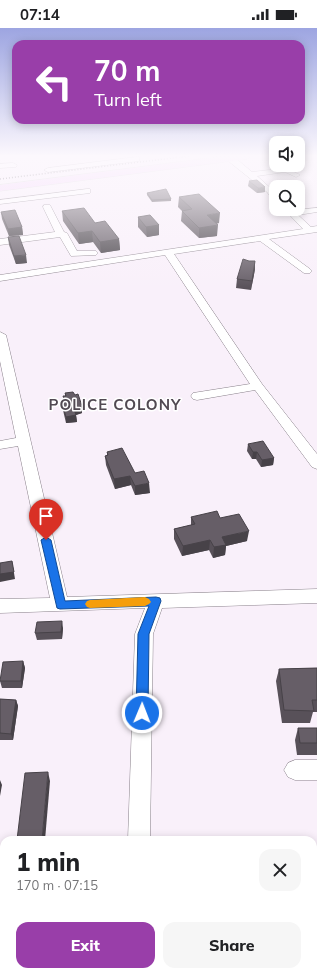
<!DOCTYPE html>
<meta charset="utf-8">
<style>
:root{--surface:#fff;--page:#f6f6f6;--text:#202124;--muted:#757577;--accent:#993ea9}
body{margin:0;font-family:Mulish,sans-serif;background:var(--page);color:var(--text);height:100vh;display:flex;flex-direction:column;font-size:15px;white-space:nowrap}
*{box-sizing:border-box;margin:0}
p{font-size:13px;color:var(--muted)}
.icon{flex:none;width:22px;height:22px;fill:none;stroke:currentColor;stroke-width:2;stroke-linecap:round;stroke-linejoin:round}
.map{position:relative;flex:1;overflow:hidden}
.drawer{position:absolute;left:0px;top:808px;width:317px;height:140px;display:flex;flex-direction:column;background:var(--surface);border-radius:12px 12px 0 0;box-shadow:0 2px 10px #0003}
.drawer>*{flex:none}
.top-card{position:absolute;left:12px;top:12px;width:293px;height:84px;border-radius:12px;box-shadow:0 2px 10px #0003;background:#993ea9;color:#fff;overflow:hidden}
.buttons{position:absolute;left:269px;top:108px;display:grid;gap:8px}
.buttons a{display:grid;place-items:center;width:36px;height:36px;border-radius:8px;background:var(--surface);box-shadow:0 2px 10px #0003;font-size:20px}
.pin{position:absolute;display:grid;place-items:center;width:34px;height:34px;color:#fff;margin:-41px -17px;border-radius:50% 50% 50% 0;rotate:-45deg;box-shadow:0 0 4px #0007}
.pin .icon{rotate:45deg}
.me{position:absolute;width:44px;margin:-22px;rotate:1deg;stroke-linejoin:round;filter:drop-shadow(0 0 3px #0008)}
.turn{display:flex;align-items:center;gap:14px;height:84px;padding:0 16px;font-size:18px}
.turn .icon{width:52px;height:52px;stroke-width:2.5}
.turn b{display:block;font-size:28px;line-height:34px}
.round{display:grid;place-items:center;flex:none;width:42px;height:42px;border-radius:12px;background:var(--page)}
.summary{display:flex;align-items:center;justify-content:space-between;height:68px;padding:0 16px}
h1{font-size:24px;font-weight:800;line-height:30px}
.button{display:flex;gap:8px;margin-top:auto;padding:8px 16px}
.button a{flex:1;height:46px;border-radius:12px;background:var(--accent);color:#fff;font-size:16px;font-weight:800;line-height:46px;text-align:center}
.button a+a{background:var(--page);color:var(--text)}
.status{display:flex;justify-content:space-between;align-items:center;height:28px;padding:0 20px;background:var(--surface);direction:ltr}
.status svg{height:11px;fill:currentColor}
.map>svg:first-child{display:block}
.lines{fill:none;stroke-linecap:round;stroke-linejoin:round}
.minor-casing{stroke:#89808a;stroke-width:1}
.major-casing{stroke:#d4d4d4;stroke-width:1}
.minor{fill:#fff;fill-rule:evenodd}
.major{fill:#f5d4fb;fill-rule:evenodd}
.rail{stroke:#625d63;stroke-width:1.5;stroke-dasharray:1 2;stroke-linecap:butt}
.wall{fill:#585159}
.shaded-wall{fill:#474248}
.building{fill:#665e67;stroke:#474248}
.route{fill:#1a73e8;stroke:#114b97}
.slow{fill:#f59e0b}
.labels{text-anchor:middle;stroke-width:3;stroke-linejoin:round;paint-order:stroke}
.district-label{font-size:15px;font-weight:bold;letter-spacing:1px;fill:#514952;stroke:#fff}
</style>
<div class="status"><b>07:14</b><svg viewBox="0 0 49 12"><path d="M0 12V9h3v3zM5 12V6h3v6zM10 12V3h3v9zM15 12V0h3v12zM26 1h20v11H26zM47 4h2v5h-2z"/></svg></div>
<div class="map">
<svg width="317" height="948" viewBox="0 0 317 948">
<rect width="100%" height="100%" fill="#f9f0fa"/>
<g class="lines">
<g class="minor-casing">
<g id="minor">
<path d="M227 128H233L252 144 286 140 300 147 296 149 285 144 257 148 276 165V172H273L267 164 227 132Z"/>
<path d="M136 129H139V133L48 144 44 142 48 140Z"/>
<path d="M13 135 17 137 16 139 0 140V136Z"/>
<path d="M87 161H90V165L0 176V172Z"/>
<path d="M44 177H50L64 204 67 205 77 223H96L98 225 96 227 71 228 60 209 0 217V211L55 204 43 179Z"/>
<path d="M317 180V184L298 187 311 199 317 198V204L269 211 310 241 312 243 310 245H304L260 213 174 226 262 356 317 426V441L312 439 255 362 197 372 193 371 191 368 193 365 250 356 165 227 0 253V247L303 201 284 181 294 182Z"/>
<path d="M0 304 6 307 67 569 317 561V575L162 580 153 606 150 812H128L135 606 145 580 0 585V571L50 570 18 418 0 421V413L16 410 0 333Z"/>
<path d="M295 732H317V752H295L288 749 284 742 288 735Z"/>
<rect x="122" y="944" width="26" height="4"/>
</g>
</g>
<g class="major-casing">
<path id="major" d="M226 128H251L247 131 0 163V157Z"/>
</g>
<use href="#minor" class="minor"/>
<use href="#major" class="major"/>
<path class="rail" d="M0 151 189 128"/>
</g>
<g class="wall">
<path d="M249 153 265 164 257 165 248 158Z"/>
<path d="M147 165 171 171V173L152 174 147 167Z"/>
<path d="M179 169 219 195 216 196 217 208 199 210 181 193 182 183 178 179Z"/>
<path d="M62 183 95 195 119 211 120 222 101 225 93 214 79 216 63 193Z"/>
<path d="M1 184 22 199 23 207 9 208 2 191Z"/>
<path d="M138 189 159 197V207L147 209 138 199Z"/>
<path d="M8 209 27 235 16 236 9 217Z"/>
<path d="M249 233H255V241L251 262 236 260 237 251Z"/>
<path d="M65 365 75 367 82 378V385L76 387 77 394 66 395 62 378 61 372 64 371 63 368H65Z"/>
<path d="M248 416 274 430 273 437 261 439 256 431H252L247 423Z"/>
<path d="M107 424 135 445 150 465 135 467 131 457 115 461 106 437 105 428H107Z"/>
<path d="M191 489 220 490 247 513 226 518 225 527 213 530 209 522 182 528 174 511V501L191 497Z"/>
<path d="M63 600 62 611 37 612 35 605Z"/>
<path d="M23 633 25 640 22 660H2L0 653Z"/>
<path d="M317 640V684H313L310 695H282L276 653 279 641Z"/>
<path d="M0 671 16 672 18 678 13 712H0Z"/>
<path d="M298 700H317V727H297L295 712Z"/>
</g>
<g class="shaded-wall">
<path d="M265 159V164L257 165 258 160Z"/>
<path d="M220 185 219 195 206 197 207 187Z"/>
<path d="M159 197V207L147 209 146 199Z"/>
<path d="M218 197 217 208 199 210V200Z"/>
<path d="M22 199 23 207 9 208 8 201Z"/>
<path d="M92 203 93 214 79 216 78 205Z"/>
<path d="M119 211 120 222 101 225 100 214Z"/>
<path d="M26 227 27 235 16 236 14 228Z"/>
<path d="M255 233V241L251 262 252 253Z"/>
<path d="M82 378V385L76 387 77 394 66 395V389L74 381Z"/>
<path d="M253 424H257L256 431H252Z"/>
<path d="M274 430 273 437 261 439 262 432Z"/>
<path d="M130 448 131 457 115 461 114 451Z"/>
<path d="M149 455 150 465 135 467V458Z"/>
<path d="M249 503 247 513 226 518 225 527 213 530 214 519 222 509Z"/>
<path d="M210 512 209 522 182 528 183 518Z"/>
<path d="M12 533 15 551 0 554V546Z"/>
<path d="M62 593 63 600 62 611 61 604Z"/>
<path d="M23 633 25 640 22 660 21 653Z"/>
<path d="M16 672 18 678 13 712 11 706Z"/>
<path d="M48 744 50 753 45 812H42Z"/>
<path d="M0 752 2 757 0 768Z"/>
</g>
<g class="building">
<path d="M257 152 265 159 258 160 249 153Z"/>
<path d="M166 161 171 171 152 172 147 165Z"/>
<path d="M199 166 220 185 207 187 218 197 199 200 182 183 192 181 179 169Z"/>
<path d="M84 180 95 195 105 193 119 211 100 214 92 203 78 205 62 183Z"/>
<path d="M15 182 22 199 8 201 1 184Z"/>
<path d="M150 187 159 197 146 199 138 189Z"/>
<path d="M19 208 26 227 14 228 8 209Z"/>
<path d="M243 231 249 233H255L252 253 237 251Z"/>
<path d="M73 364 75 367 78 366 82 378 74 381 76 387 66 389 61 372 64 371 63 368H66L65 365Z"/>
<path d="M263 413 274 430 262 432 257 424H253L248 416Z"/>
<path d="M122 420 135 445 144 443 149 455 135 458 130 448 114 451 105 428 108 427 107 424Z"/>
<path d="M217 483 220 490 239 486 249 503 222 509 226 517 214 519 210 512 183 518 174 501 195 496 191 489Z"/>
<path d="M12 533 14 544 0 546V535Z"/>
<path d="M62 593 61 604 35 605 37 594Z"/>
<path d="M23 633 21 653H0L3 634Z"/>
<path d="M317 640V672H312L314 683 284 682 279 641Z"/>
<path d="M0 671 16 672 11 706 0 705Z"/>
<path d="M298 700H317V715H300Z"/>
<path d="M48 744 42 812H17L25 745Z"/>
</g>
<linearGradient id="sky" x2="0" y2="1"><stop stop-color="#9da5e1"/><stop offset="0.49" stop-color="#fcf8fd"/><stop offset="1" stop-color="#fcf8fd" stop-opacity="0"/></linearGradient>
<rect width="317" height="261" fill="url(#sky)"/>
<path class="route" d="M46 509 51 512 65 573 156 569 160 570 161 573 149 606 148 685 146 689 142 690 138 689 136 685 138 606 149 578 60 581 57 580 41 512Z"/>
<path class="slow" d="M145 569 149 571 151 574 149 576 145 578 90 580 87 579 85 576 87 573 90 572Z"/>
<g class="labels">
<g class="district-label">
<text x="115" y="382">POLICE COLONY</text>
</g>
</g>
</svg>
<div class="buttons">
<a><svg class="icon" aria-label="sound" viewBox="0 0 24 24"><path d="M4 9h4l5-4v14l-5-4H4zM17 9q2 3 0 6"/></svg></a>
<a><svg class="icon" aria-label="search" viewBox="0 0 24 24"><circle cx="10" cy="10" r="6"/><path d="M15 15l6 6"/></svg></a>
</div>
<div class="pin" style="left:46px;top:512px;background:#d93025"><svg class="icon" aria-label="arrive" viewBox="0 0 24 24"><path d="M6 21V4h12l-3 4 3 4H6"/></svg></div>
<svg class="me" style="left:142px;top:685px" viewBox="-20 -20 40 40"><circle r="17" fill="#1a73e8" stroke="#fff" stroke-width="3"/><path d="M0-11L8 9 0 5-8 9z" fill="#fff"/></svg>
<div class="top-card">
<div class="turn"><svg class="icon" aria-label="left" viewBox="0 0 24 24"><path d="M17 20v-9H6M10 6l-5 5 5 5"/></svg><div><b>70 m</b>Turn left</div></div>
</div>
<section class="drawer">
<div class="summary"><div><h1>1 min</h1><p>170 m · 07:15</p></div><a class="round"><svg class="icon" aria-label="close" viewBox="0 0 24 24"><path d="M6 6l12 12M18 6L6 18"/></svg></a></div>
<div class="button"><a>Exit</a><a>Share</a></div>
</section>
</div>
